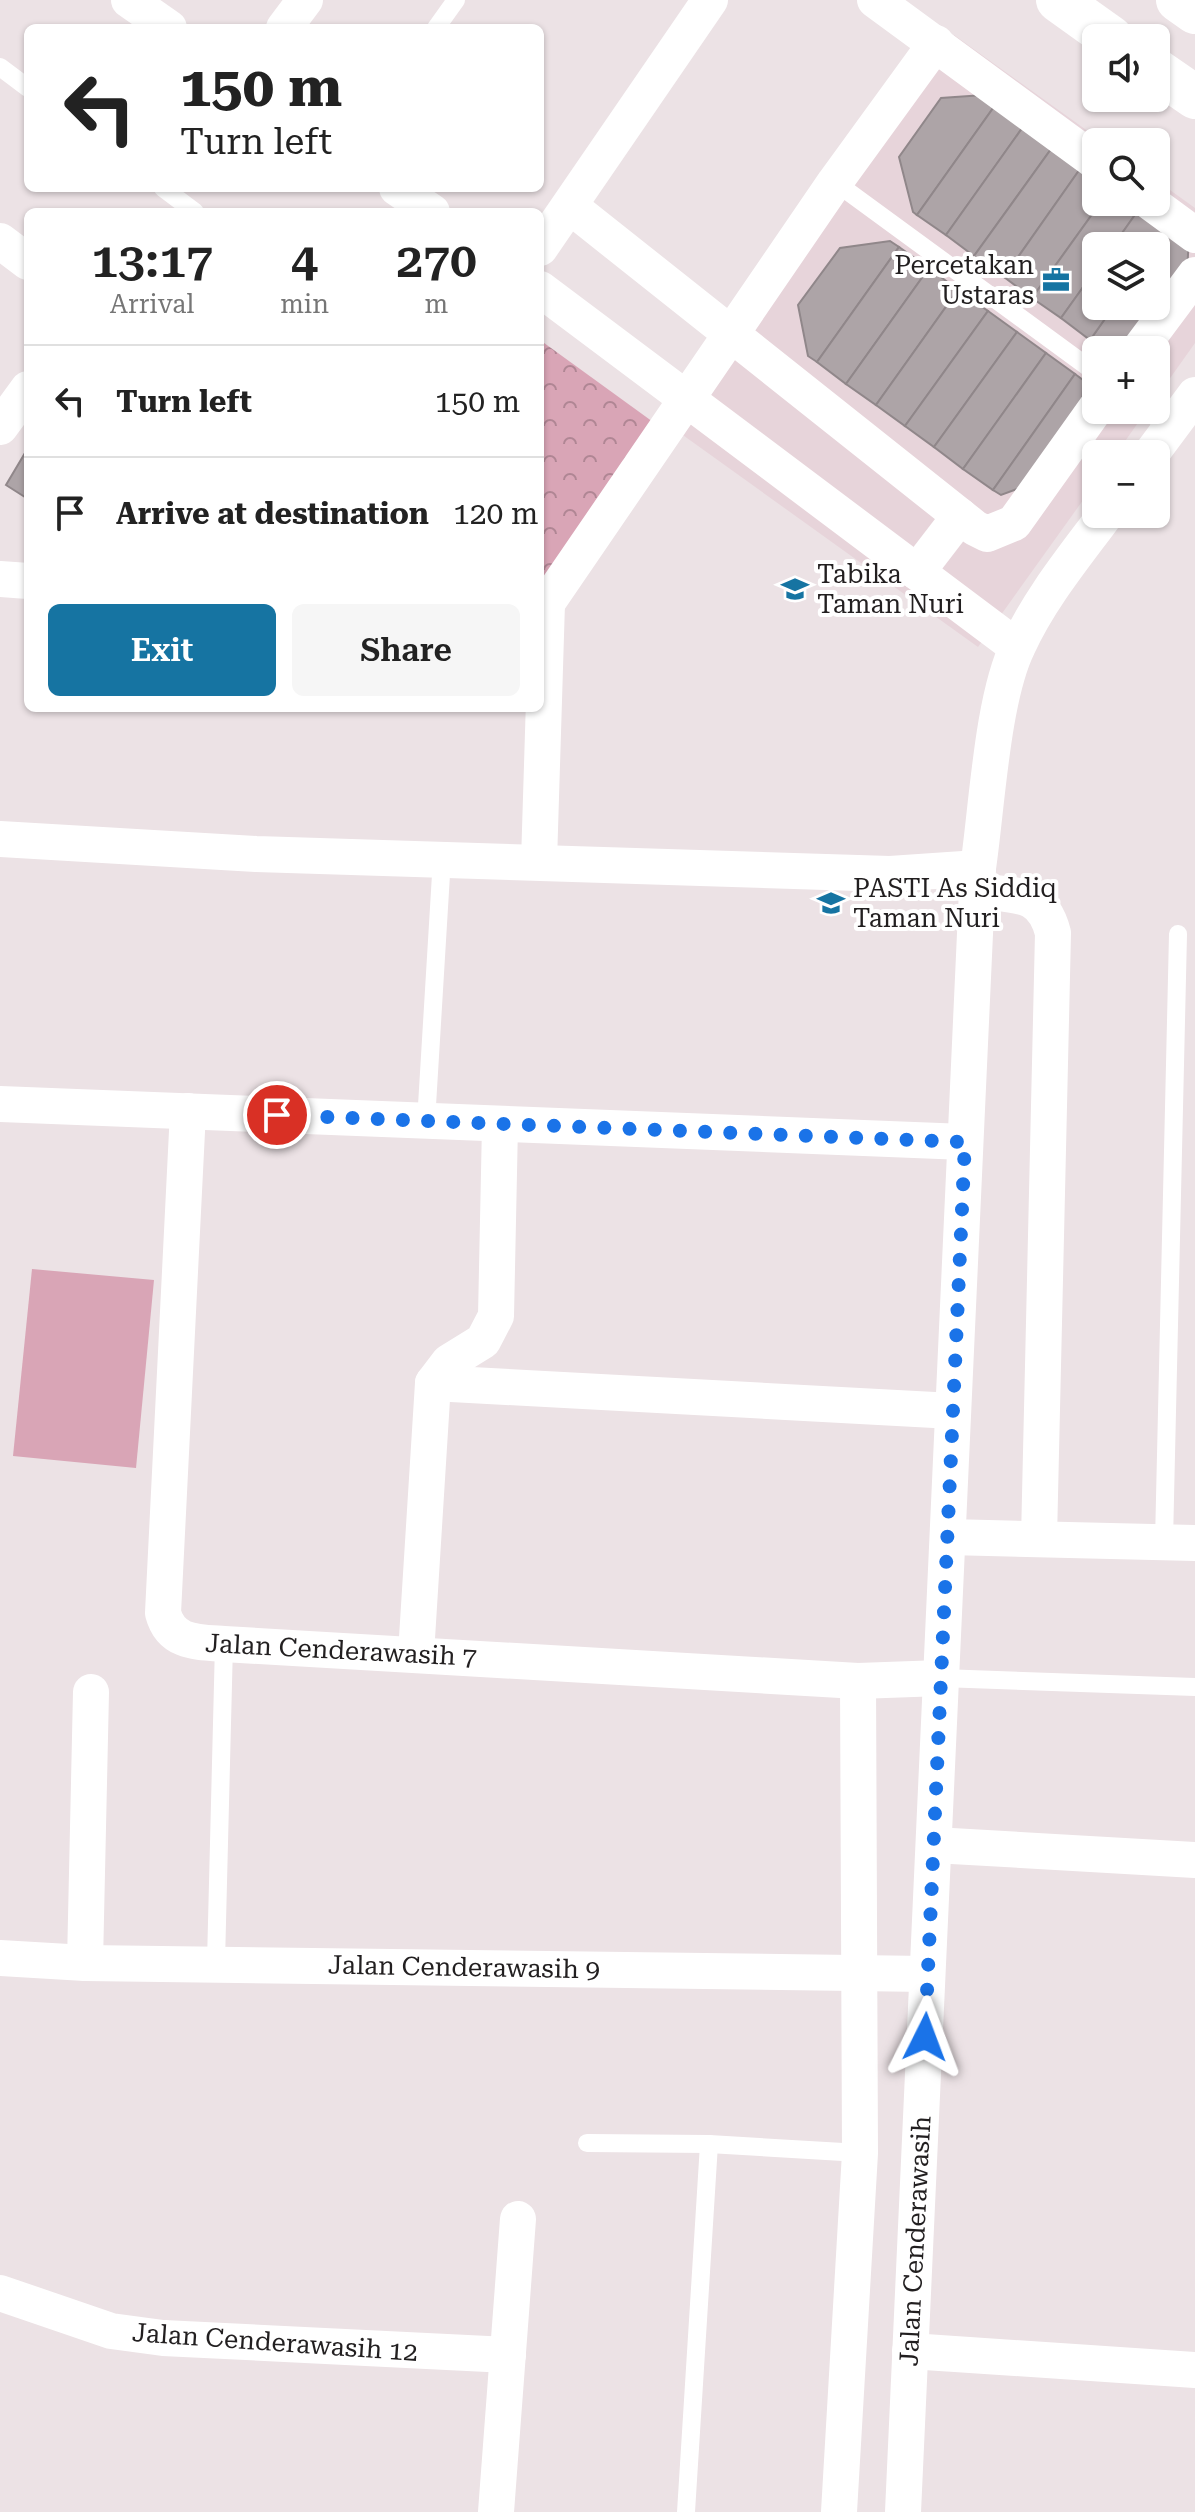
<!DOCTYPE html>
<meta charset="utf-8">
<style>
:root{--surface:#fff;--page:#f6f6f6;--text:#222;--muted:#767676;--line:#e0e0e0;--accent:#1674a2}
body{margin:0;font-family:"Roboto Serif",serif;background:var(--page);color:var(--text);height:100vh;display:flex;flex-direction:column;font-size:30px;white-space:nowrap}
*{box-sizing:border-box;margin:0}
p{font-size:26px;color:var(--muted)}
.icon{flex:none;width:44px;height:44px;fill:none;stroke:currentColor;stroke-width:2;stroke-linecap:round;stroke-linejoin:round}
.map{position:relative;flex:1;overflow:hidden}
.sheet{position:absolute;left:24px;top:208px;width:520px;height:504px;display:flex;flex-direction:column;background:var(--surface);border-radius:12px;box-shadow:0 2px 6px #0004}
.sheet>*{flex:none}
.hud{position:absolute;left:24px;top:24px;width:520px;height:168px;border-radius:12px;box-shadow:0 2px 6px #0004;background:#fff;color:var(--text);overflow:hidden}
.buttons{position:absolute;left:1082px;top:24px;display:grid;gap:16px}
.buttons a{display:grid;place-items:center;width:88px;height:88px;border-radius:12px;background:var(--surface);box-shadow:0 2px 6px #0004;font-size:40px}
.pin{position:absolute;display:grid;place-items:center;width:68px;height:68px;color:#fff;margin:-34px;border:4px solid #fff;border-radius:50%;box-shadow:0 2px 8px #0007}
.me{position:absolute;width:88px;margin:-44px;rotate:3deg;stroke-linejoin:round;filter:drop-shadow(0 0 6px #0008)}
.turn{display:flex;align-items:center;gap:28px;height:168px;padding:0 24px;font-size:36px}
.turn .icon{width:104px;height:104px;stroke-width:2.5}
.turn b{display:block;font-size:56px;line-height:68px}
.eta{display:flex;justify-content:space-evenly;align-items:center;height:136px;text-align:center}
.eta b{font-size:48px;font-weight:600;line-height:56px}
.action{display:flex;gap:16px;margin-top:auto;padding:16px 24px}
.action a{flex:1;height:92px;border-radius:12px;background:var(--accent);color:#fff;font-size:32px;font-weight:600;line-height:92px;text-align:center}
.action a+a{background:var(--page);color:var(--text)}
ul{padding:0;list-style:none}
li{display:flex;align-items:center;gap:24px;height:112px;padding:0 24px;border-top:2px solid var(--line)}
li div{flex:1}
li b{display:block;font-size:30px}
li em{font-style:normal}
.map>svg:first-child{display:block}
.built{fill:#e7d4da;fill-rule:evenodd}
.forest{fill:url(#forest-crowns)}
.pitch{fill:#d9a5b6}
.building{fill:#ada4a7;stroke:#90878a;stroke-width:2}
.lines{fill:none;stroke-linecap:round;stroke-linejoin:round}
.lane{stroke:#fff;stroke-width:18}
.street{stroke:#fff;stroke-width:36}
.secondary{stroke:#fff;stroke-width:44}
.route{stroke:#1a73e8;stroke-width:14;stroke-dasharray:0 25.2}
.labels{text-anchor:middle;stroke-width:8;stroke-linejoin:round;paint-order:stroke}
.poi-label{font-size:26px;fill:#221f20;stroke:#fff;text-anchor:start}
.street-label{font-size:26px;fill:#221f20;stroke:#fff}
</style>
<div class="map">
<svg width="1195" height="2512" viewBox="0 0 1195 2512">
<defs>
<pattern id="forest-crowns" width="20" height="18" patternUnits="userSpaceOnUse" patternTransform="scale(2)"><rect width="20" height="18" fill="#d9a5b6"/><path d="M2 6a3 3 0 1 1 6 0M12 15a3 3 0 1 1 6 0" fill="none" stroke="#b08694"/></pattern>
</defs>
<rect width="100%" height="100%" fill="#ece2e5"/>
<path class="built" d="M954 35 1103 142H1096V202H1156V180L1195 208V343L1156 398V350H1096V410H1147L1116 454H1096V482L978 647 673 428ZM1096 246H1156V306H1096Z"/>
<path class="forest" d="M540 340 660 427 551 579H540Z"/>
<path class="pitch" d="M32 1269 154 1280 136 1468 13 1456Z"/>
<g class="building">
<path d="M998 94 1001 97 917 215 913 212 899 157 941 98Z"/>
<path d="M1001 97 1030 117 946 235 917 215Z"/>
<path d="M1030 117 1059 138 974 256 946 235Z"/>
<path d="M1059 138 1087 159 1004 277 974 256Z"/>
<path d="M1087 159 1096 165V202H1101L1032 298 1004 277Z"/>
<path d="M1101 202H1144L1113 246H1096V269L1061 318 1032 298Z"/>
<path d="M1144 202 1174 222 1156 247 1113 246Z"/>
<path d="M1174 222 1189 233 1187 276 1145 334 1105 350 1090 340 1114 306H1156V247Z"/>
<path d="M890 241 899 247 817 362 808 356 798 305 840 248Z"/>
<path d="M899 247 929 268 846 384 817 362Z"/>
<path d="M929 268 958 290 876 405 846 384Z"/>
<path d="M1096 269V306H1114L1090 340 1061 318Z"/>
<path d="M958 290 988 311 905 426 876 405Z"/>
<path d="M988 311 1017 332 934 447 905 426Z"/>
<path d="M1017 332 1046 353 963 469 934 447Z"/>
<path d="M1046 353 1075 374 993 490 963 469Z"/>
<path d="M1075 374 1083 380 1082 423 1041 480 1001 495 993 490Z"/>
<path d="M28 448V499L6 485Z"/>
</g>
<g class="lines">
<g class="lane">
<path d="M436 28 456 0"/>
<path d="M0 67 28 88"/>
<path d="M835 182 1096 373"/>
<path d="M163 188 195 212"/>
<path d="M1146 410 1170 428"/>
<path d="M426 1122 442 858"/>
<path d="M1164 1542 1178 934"/>
<path d="M941 1678 1195 1687"/>
<path d="M216 1962 224 1644"/>
<path d="M587 2143 709 2144 860 2153"/>
<path d="M686 2512 709 2144"/>
</g>
<g class="street">
<path d="M129 0 169 28"/>
<path d="M875 0 1096 162"/>
<path d="M284 28 305 0"/>
<path d="M397 188 432 212"/>
<path d="M1150 202 1195 235"/>
<path d="M571 207 975 528 987 534 1014 523 1096 408"/>
<path d="M0 241 28 262"/>
<path d="M540 248 710 0"/>
<path d="M540 289 1017 647"/>
<path d="M1139 350 1195 275"/>
<path d="M0 427 28 389"/>
<path d="M1151 454 1195 395"/>
<path d="M917 572 960 516"/>
<path d="M0 579 28 581"/>
<path d="M547 603 835 182 936 43"/>
<path d="M0 839 256 854 890 874 978 868"/>
<path d="M539 862 547 603"/>
<path d="M977 891C1015 896 1042 890 1053 933L1039 1539"/>
<path d="M0 1104 965 1142"/>
<path d="M188 1111 163 1613C171 1643 196 1642 224 1644L858 1681 941 1678"/>
<path d="M433 1383 953 1411"/>
<path d="M948 1537 1195 1543"/>
<path d="M416 1654 433 1383 449 1362 483 1341 496 1316 500 1125"/>
<path d="M934 1845 1195 1860"/>
<path d="M0 1958 85 1963 927 1974"/>
<path d="M85 1963 91 1692"/>
<path d="M0 2293 111 2331 163 2338 508 2355"/>
<path d="M910 2351 1195 2370"/>
<path d="M496 2512 518 2219"/>
<path d="M839 2512 860 2153 858 1681"/>
<path d="M903 2512 978 868C987 807 992 699 1018 646 1040 598 1075 556 1106 514"/>
</g>
<g class="secondary">
<path d="M1058 0 1111 38"/>
<path d="M1178 0 1195 12"/>
<path d="M1156 70 1195 97"/>
</g>
</g>
<g class="lines">
<path class="route" d="M277 1115 965 1142 925 2037"/>
</g>
<defs>
<g id="office-bare" transform="scale(2.16)"><path d="M-6-3h4V-5.5h4V-3h4V5H-6ZM-1-4.5V-3h2v-1.5ZM-6 0V1H6V0Z" fill="#1674a2" stroke="#fff" stroke-width="2.5" paint-order="stroke"/></g>
<g id="school-bare" transform="scale(2.16)"><path d="M0-5L7-2L0 1L-7-2ZM-4 1L0 2.5L4 1V4Q0 6-4 4Z" fill="#1674a2" stroke="#fff" stroke-width="2.5" paint-order="stroke"/></g>
</defs>
<g fill-rule="evenodd">
<use href="#office-bare" x="1056" y="280"/>
<use href="#school-bare" x="795" y="589"/>
<use href="#school-bare" x="831" y="903"/>
</g>
<g class="labels">
<g class="poi-label">
<text x="1034" y="274" text-anchor="end">Percetakan<tspan x="1034" dy="30">Ustaras</tspan></text>
<text x="817" y="583">Tabika<tspan x="817" dy="30">Taman Nuri</tspan></text>
<text x="853" y="897">PASTI As Siddiq<tspan x="853" dy="30">Taman Nuri</tspan></text>
</g>
<g class="street-label">
<text transform="translate(341 1650) rotate(3)" y="9">Jalan Cenderawasih 7</text>
<text transform="translate(464 1967) rotate(1)" y="9">Jalan Cenderawasih 9</text>
<text transform="translate(915 2241) rotate(-87)" y="9">Jalan Cenderawasih</text>
<text transform="translate(275 2342) rotate(4)" y="9">Jalan Cenderawasih 12</text>
</g>
</g>
</svg>
<div class="buttons">
<a><svg class="icon" aria-label="sound" viewBox="0 0 24 24"><path d="M4 9h4l5-4v14l-5-4H4zM17 9q2 3 0 6"/></svg></a>
<a><svg class="icon" aria-label="search" viewBox="0 0 24 24"><circle cx="10" cy="10" r="6"/><path d="M15 15l6 6"/></svg></a>
<a><svg class="icon" aria-label="layers" viewBox="0 0 24 24"><path d="M12 4l9 5-9 5-9-5zM3 14l9 5 9-5"/></svg></a>
<a>+</a>
<a>−</a>
</div>
<div class="pin" style="left:277px;top:1115px;background:#d93025"><svg class="icon" aria-label="arrive" viewBox="0 0 24 24"><path d="M6 21V4h12l-3 4 3 4H6"/></svg></div>
<svg class="me" style="left:925px;top:2037px" viewBox="-20 -20 40 40"><path d="M0-17L14 15 0 8-14 15z" fill="#1a73e8" stroke="#fff" stroke-width="4"/></svg>
<div class="hud">
<div class="turn"><svg class="icon" aria-label="left" viewBox="0 0 24 24"><path d="M17 20v-9H6M10 6l-5 5 5 5"/></svg><div><b>150 m</b>Turn left</div></div>
</div>
<section class="sheet">
<div class="eta">
<div><b>13:17</b><p>Arrival</p></div>
<div><b>4</b><p>min</p></div>
<div><b>270</b><p>m</p></div>
</div>
<ul>
<li><svg class="icon" aria-label="left" viewBox="0 0 24 24"><path d="M17 20v-9H6M10 6l-5 5 5 5"/></svg><div><b>Turn left</b></div><em>150 m</em></li>
<li><svg class="icon" aria-label="arrive" viewBox="0 0 24 24"><path d="M6 21V4h12l-3 4 3 4H6"/></svg><div><b>Arrive at destination</b></div><em>120 m</em></li>
</ul>
<div class="action"><a>Exit</a><a>Share</a></div>
</section>
</div>
